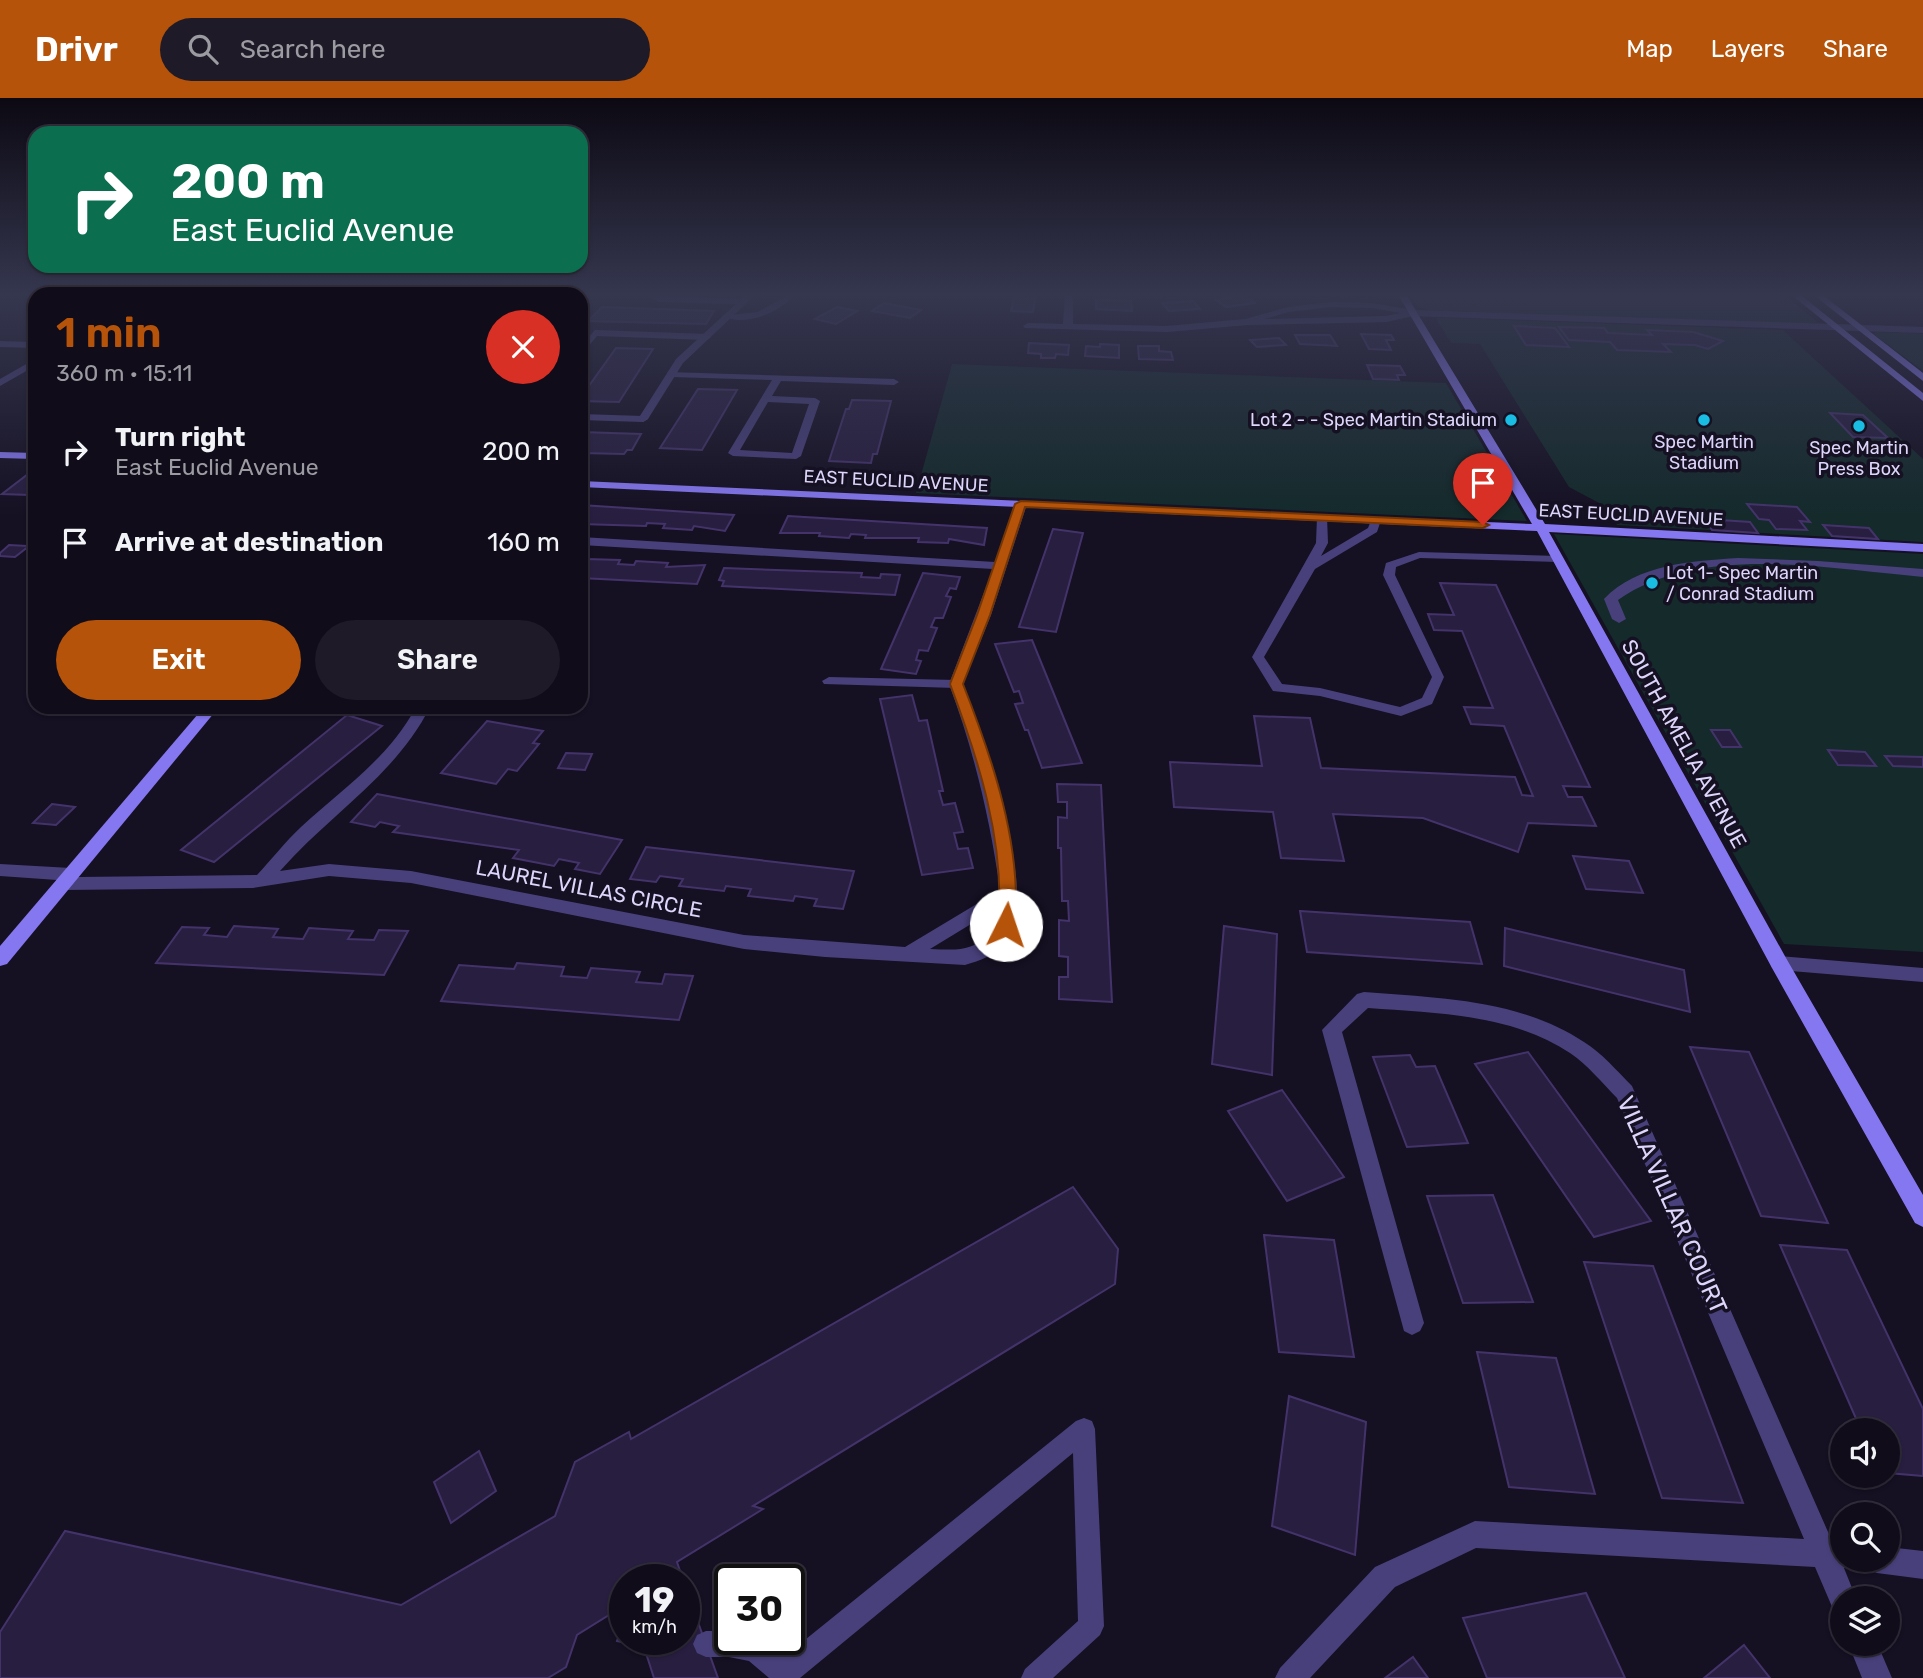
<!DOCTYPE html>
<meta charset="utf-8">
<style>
:root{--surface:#100c1a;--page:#1e1a27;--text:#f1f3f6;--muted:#9c9ba2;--line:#302c39;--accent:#b45309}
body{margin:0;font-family:Rubik,sans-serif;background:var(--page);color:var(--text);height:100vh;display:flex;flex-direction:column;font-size:26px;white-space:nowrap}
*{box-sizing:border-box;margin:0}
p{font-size:23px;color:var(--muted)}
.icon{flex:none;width:38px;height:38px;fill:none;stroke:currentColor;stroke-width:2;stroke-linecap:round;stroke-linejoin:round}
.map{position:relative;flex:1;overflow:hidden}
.panel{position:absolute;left:28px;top:189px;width:560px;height:427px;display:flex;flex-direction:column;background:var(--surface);border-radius:21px;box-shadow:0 2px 5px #0004,0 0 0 2px var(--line)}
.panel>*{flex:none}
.top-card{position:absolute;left:28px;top:28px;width:560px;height:147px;border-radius:21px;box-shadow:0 2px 5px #0004,0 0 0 2px var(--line);background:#0b6e4f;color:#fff;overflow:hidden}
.controls{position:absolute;left:1830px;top:1320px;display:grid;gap:14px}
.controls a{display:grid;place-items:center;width:70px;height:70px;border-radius:50%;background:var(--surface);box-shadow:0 2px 5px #0004,0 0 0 2px var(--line);font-size:35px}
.speed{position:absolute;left:609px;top:1466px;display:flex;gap:14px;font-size:35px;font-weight:700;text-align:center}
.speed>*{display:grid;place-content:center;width:91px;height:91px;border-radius:50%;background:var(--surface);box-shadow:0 2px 5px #0004,0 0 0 2px var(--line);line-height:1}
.speed small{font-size:18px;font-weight:400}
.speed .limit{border:4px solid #111;border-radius:10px;background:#fff;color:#111}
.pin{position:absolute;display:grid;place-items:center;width:60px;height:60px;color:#fff;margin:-72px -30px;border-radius:50% 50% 50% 0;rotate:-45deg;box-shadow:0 0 7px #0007}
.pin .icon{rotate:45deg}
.me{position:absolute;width:77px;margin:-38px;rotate:4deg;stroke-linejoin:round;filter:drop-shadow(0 0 5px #0008)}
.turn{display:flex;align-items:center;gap:24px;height:147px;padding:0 28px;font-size:32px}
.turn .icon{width:91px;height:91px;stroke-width:2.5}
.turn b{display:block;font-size:49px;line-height:60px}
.round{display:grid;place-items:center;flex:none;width:74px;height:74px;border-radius:37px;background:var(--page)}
.head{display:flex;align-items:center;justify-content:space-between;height:119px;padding:0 28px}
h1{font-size:42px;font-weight:600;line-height:52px;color:var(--accent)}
.cta{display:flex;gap:14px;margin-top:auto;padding:14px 28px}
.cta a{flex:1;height:80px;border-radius:42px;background:var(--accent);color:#fff;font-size:28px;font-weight:600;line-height:80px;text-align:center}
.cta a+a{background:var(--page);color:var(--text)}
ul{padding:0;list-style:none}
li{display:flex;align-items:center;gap:21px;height:91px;padding:0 28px}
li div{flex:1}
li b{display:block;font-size:26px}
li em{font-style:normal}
header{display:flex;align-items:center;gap:42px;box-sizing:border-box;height:98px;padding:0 35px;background:var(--accent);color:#fff}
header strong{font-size:33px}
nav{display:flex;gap:38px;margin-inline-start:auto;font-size:24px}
.search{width:490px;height:63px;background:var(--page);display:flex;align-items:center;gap:18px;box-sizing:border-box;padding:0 24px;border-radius:38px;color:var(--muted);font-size:26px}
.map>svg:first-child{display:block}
.green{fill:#142a2b}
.building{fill:#281e40;stroke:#43336a;stroke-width:2}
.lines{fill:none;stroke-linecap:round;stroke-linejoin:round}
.lane{fill:#48407b;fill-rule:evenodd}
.street{fill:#48407b;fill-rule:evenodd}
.secondary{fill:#8577f0;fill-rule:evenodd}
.route{fill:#b45309;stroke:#753606;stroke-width:2}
.poi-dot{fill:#19bde3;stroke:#151022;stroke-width:2.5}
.labels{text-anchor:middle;stroke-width:7;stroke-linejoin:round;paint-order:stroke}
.far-poi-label{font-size:18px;fill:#ddd5fa;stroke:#151022}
.far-street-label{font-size:18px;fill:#ddd5fa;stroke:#151022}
.street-label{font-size:21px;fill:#ddd5fa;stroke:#151022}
.near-street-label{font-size:24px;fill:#ddd5fa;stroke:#151022}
</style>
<header>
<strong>Drivr</strong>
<div class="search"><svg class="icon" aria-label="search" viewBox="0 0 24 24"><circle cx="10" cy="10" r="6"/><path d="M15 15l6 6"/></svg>Search here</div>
<nav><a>Map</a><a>Layers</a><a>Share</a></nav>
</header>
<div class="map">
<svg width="1923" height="1580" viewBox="0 0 1923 1580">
<rect width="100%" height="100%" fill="#151022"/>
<g class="green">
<path d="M1411 198H1786L1817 224 1810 226 1431 212 1418 209Z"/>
<path d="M1436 220 1783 232 1923 361V444L1617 427 1603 407 1569 389 1480 246 1451 245Z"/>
<path d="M1876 234 1923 236V273L1874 236Z"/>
<path d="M952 266 1446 285 1527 423 916 395Z"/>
<path d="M1554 436 1923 456V854L1784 846Z"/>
</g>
<g class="building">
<path d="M1225 198H1245L1255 205 1226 209 1216 202 1228 200Z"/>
<path d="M1014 199 1035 200 1033 214 1011 213Z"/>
<path d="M1096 202 1131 203 1132 213 1096 211Z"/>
<path d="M1193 203 1200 211 1169 213 1162 205Z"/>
<path d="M884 205 921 212 910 220 872 213Z"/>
<path d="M602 209 714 213 706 226 588 223Z"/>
<path d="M837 209 857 213 836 226 815 221Z"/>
<path d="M1514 228 1555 230 1569 249 1526 247Z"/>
<path d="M1559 229 1604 230 1608 235 1652 237 1647 232 1693 234 1723 243 1708 251 1695 247 1663 246 1671 254 1617 252 1610 244 1569 242Z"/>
<path d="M1361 236 1391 237 1394 242H1386L1391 252 1369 251Z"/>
<path d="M1295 237H1330L1337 248 1300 246Z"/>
<path d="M1279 240 1286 247 1257 249 1250 242Z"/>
<path d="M1029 245 1069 247 1068 257 1056 256 1055 260H1041V256L1028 255Z"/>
<path d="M1100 246 1119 247V260L1085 258 1086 248 1100 249Z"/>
<path d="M1138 248H1159V253L1171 254 1173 262 1139 261Z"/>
<path d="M616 250 653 251 619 304 581 303V299Z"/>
<path d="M1367 267 1400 268 1405 277H1397L1399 282 1373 281Z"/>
<path d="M698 291 737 292 702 352 660 350Z"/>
<path d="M852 302 891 303 877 356H873L871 365 829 363 846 311H849Z"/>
<path d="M1830 315 1863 317 1888 340 1853 339Z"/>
<path d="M581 334 641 336 632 352H627L624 356 581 355Z"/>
<path d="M28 376H35V393L30 397 2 396Z"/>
<path d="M1747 406 1797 409 1810 424 1800 423 1807 432 1776 431 1769 422 1759 421Z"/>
<path d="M581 407 734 417 725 433 694 428 692 432 663 430 665 426 647 425 646 428 581 426Z"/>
<path d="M788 418 987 430 984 447 949 441 948 445 918 444 919 440H865L866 437 851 436 849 440 819 438 820 435H780Z"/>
<path d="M1705 421 1750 424 1758 435 1712 432Z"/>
<path d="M1823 427 1869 430 1878 441 1832 438Z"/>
<path d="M1053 431 1083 435 1056 534 1019 529Z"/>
<path d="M9 447 29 448 15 459 0 458V455Z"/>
<path d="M586 461 620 462 618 466 634 467 636 463 668 465 666 469 705 467 697 486 581 480V462Z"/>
<path d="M724 470 862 475 861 479 880 480 881 476 900 477 895 497 722 488 724 483 719 482Z"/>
<path d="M923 475 960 479 956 491 950 490 946 498 951 499 943 520H935L931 529 937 530 928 553 919 552 916 562 921 563 916 576 881 571Z"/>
<path d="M1440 485 1496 487 1590 689 1563 688 1568 699H1582L1596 728 1528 725 1518 754 1423 720 1333 716 1344 763 1281 760 1273 714 1174 709 1170 664 1262 668 1254 618 1310 620 1321 670 1515 679 1522 697 1533 698 1504 628 1471 626 1464 609 1493 610 1462 533 1434 532 1428 516 1454 517Z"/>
<path d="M1032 542 1082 665 1042 670 1028 632H1025L1015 606 1023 605 1019 593 1014 594 995 546Z"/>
<path d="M912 597 919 623 927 622 943 693H939L943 707 955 705 963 734 954 735 958 751 968 750 973 770 922 777 880 601Z"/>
<path d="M347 617 382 628 214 764 181 752Z"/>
<path d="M487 623 543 633 533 645 539 646 517 673 508 671 496 686 441 675Z"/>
<path d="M1711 632H1730L1741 649H1722Z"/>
<path d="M1828 652 1865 654 1876 668 1838 667Z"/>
<path d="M566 655 592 656 585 672 558 670Z"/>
<path d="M1885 658 1923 659V669L1893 668Z"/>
<path d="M1057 686 1101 687 1112 904 1059 901V879H1068V859L1059 858V822L1069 823 1068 803H1062L1061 750H1058V719L1067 720V704H1058Z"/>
<path d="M377 696 622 742 600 776 575 771 579 765 559 761 554 768 513 760 519 752 393 734 399 728 380 724 375 729 351 724Z"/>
<path d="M52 706 75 709 56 727 33 725Z"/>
<path d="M646 749 854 773 843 811 814 808 817 801 795 798 793 803 748 798 751 791 726 788 724 793 679 788 683 781 660 778 656 784 630 781Z"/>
<path d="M1573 758 1629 763 1643 795 1586 791Z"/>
<path d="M1300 813 1470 824 1482 866 1307 854Z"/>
<path d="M234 828 278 831 273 839 303 841 309 830 353 833 348 841 374 842 379 832 408 833 384 877 156 865 182 829 209 830 204 837 227 839Z"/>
<path d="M1224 828 1277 836 1272 977 1212 966Z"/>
<path d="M1505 830 1684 872 1690 914 1504 868Z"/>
<path d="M517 865 564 869 561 878 587 880 591 870 640 874 636 884 662 886 665 876 693 878 679 922 441 903 459 867 514 871Z"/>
<path d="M1690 949 1749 954 1828 1125 1761 1118Z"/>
<path d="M1528 954 1651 1123 1594 1139 1475 966Z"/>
<path d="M1410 957 1416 969 1435 968 1468 1045 1407 1049 1373 959Z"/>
<path d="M1282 992 1344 1079 1287 1103 1228 1013Z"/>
<path d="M1073 1089 1118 1151 1115 1186 753 1408 763 1411 677 1464 683 1482H625V1507L577 1537 566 1569 548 1580H0V1534L65 1433 401 1507 555 1418 575 1364 629 1334 631 1341Z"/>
<path d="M1493 1097 1533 1204 1463 1205 1427 1098Z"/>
<path d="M1264 1137 1334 1142 1354 1259 1279 1254Z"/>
<path d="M1780 1147 1847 1152 1923 1311V1378L1888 1375V1332H1861Z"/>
<path d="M1584 1164 1653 1168 1743 1405 1662 1400Z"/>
<path d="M1477 1254 1556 1260 1595 1396 1509 1389Z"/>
<path d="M1289 1298 1366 1324 1355 1457 1272 1428Z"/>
<path d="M479 1353 496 1393 451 1425 434 1384Z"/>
<path d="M684 1485 718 1580H654L644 1549 617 1543 625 1519V1542H684Z"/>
<path d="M1586 1495 1625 1580H1487L1463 1520Z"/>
<path d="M1744 1547 1770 1580H1704Z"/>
<path d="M1413 1559 1428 1580H1385Z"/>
</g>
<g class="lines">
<g class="lane">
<path d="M786 198H794C778 215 745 229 723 218L758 214Z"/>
<path d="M595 232 707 236 711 239 707 242 597 238 581 257V248Z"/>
<path d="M668 274 894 281 899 284 894 287 781 283 772 298 815 300 820 303 801 358 796 361 733 358 728 355 772 282 671 279 667 276ZM768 304 809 306 792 355 740 352Z"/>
<path d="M581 316 643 318 648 321 643 324 581 322Z"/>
<path d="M1322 416 1327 419 1328 445 1321 458 1368 430 1372 420 1381 422 1377 434 1315 471 1264 559 1282 586 1320 590 1400 609 1422 600 1432 579 1383 477 1386 465 1419 454 1558 458 1564 461 1558 464 1420 460 1396 469 1395 477 1444 579 1432 606 1401 618 1320 598 1273 593 1252 559 1316 445 1317 419Z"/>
<path d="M829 579 956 582 963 586 956 590 824 586 822 583Z"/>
<path d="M1084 1320 1092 1323 1095 1331 1104 1528 1100 1537 1053 1580H1021L1025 1571 1078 1523 1073 1355 800 1580H769L749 1563 729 1559H706L697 1555 693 1546 697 1537 706 1533H730V1542H760L785 1558 1076 1323Z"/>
</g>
<g class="street">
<path d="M646 198 741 201 745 198H754L683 265 648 321 643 324 638 321 676 261 736 206 660 204Z"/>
<path d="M1065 198H1073V226L1167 228 1246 221 1288 209 1330 204 1372 205 1413 212 1923 229V235L1413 218 1386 224 1247 227 1167 234 1025 230 1023 228 1028 225 1063 226ZM1330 209 1372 210 1401 215 1386 218 1265 221 1288 214Z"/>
<path d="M0 243 35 244V250L0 249Z"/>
<path d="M35 261V268L0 288V281Z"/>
<path d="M1017 403 1027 406 991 517 963 586C982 635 1041 801 1007 844 998 856 979 863 965 867L825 859 744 851 411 785 329 778 253 790 63 792 57 791 54 786 57 782 0 778V766L71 770 77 772 80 776 78 779 257 777C272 761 285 744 301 729 342 691 389 660 416 609H430C396 677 329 717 280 773L329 766 411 773 744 837 905 849 1000 792C990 721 974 653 949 586L993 471 581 447V439L995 464ZM999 809 993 835C969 854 959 852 930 851Z"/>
<path d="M1738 460 1818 463 1923 471V479C1829 471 1700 445 1618 502L1626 521 1619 525 1612 521 1604 501C1637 466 1693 463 1738 460Z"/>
<path d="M1779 858 1923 870V884L1779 872 1772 870 1770 865 1772 860Z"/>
<path d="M1364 894C1439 900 1519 901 1584 944 1602 955 1617 973 1632 988L1832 1443H1843V1461H1855L1853 1467 1844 1470 1856 1500H1843V1515L1833 1511 1815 1469 1476 1450 1395 1489 1310 1580H1275L1280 1570 1375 1469 1475 1423 1804 1441 1617 1000C1602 985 1588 967 1570 955 1511 916 1437 915 1368 910L1342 934 1424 1225 1420 1233 1412 1237 1404 1233 1322 932 1357 896Z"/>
<path d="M1888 1449 1923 1453V1481L1877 1475 1867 1471 1863 1461H1888Z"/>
<path d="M1848 1545H1877L1892 1580H1862Z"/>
</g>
<g class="secondary">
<path d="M1399 198H1407L1545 426 1923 446V454L1549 434 1786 860 1923 1097V1129L1915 1125 1772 870 1537 433 581 389V383L1532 426Z"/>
<path d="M1793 198H1802L1923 295V303Z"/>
<path d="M1815 198H1824L1923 275V283Z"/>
<path d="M0 354 35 355V361L0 360Z"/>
<path d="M204 609H219L7 866 0 868V848Z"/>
</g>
</g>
<linearGradient id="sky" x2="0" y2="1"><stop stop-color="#0c0913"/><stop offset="0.47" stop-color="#35374f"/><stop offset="1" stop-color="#35374f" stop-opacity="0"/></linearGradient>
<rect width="1923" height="419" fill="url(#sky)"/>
<path class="route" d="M1021 403 1483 424 1489 427 1483 430 1025 409 990 517 963 586C992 660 1022 746 1015 827L1006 833 998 827C1006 746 978 660 950 586L977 517 1015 406Z"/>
<g class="poi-dot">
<circle cx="1511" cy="322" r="7"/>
<circle cx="1704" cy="322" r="7"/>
<circle cx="1859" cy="328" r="7"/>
<circle cx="1652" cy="485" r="7"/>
</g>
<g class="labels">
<g class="far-poi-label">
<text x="1497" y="328" text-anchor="end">Lot 2 - - Spec Martin Stadium</text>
<text x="1704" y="350">Spec Martin<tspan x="1704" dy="21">Stadium</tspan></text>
<text x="1859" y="356">Spec Martin<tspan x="1859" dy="21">Press Box</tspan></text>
<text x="1666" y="481" text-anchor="start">Lot 1- Spec Martin<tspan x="1666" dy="21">/ Conrad Stadium</tspan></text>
</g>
<g class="far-street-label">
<text transform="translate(896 383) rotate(3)" y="6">EAST EUCLID AVENUE</text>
<text transform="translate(1631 417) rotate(3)" y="6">EAST EUCLID AVENUE</text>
</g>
<g class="street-label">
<text transform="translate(1684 646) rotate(61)" y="7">SOUTH AMELIA AVENUE</text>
<text transform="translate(589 791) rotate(11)" y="7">LAUREL VILLAS CIRCLE</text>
</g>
<g class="near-street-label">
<text transform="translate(1672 1107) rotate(66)" y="8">VILLA VILLAR COURT</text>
</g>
</g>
</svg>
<div class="controls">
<a><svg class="icon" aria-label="sound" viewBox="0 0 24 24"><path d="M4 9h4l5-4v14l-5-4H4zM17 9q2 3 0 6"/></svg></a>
<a><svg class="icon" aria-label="search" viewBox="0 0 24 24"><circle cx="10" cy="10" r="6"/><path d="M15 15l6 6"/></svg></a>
<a><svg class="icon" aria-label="layers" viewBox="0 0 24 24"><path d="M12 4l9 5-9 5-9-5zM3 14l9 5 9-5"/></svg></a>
</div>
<div class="speed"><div>19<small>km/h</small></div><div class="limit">30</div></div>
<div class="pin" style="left:1483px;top:427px;background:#d93025"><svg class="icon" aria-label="arrive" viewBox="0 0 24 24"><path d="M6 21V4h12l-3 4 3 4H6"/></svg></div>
<svg class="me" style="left:1006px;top:827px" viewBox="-20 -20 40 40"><circle r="19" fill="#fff"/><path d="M0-13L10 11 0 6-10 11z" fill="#b45309"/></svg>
<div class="top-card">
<div class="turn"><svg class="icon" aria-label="right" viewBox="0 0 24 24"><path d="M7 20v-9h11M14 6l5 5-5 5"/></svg><div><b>200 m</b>East Euclid Avenue</div></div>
</div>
<section class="panel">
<div class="head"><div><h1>1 min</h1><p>360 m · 15:11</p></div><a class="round" style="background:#d93025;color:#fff"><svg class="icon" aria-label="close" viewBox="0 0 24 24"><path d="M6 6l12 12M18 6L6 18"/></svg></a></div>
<ul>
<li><svg class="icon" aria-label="right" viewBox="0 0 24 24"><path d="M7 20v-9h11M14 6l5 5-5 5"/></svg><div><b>Turn right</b><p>East Euclid Avenue</p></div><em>200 m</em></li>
<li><svg class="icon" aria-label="arrive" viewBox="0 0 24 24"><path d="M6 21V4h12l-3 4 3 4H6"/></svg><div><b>Arrive at destination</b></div><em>160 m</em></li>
</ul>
<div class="cta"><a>Exit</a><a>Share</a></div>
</section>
</div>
